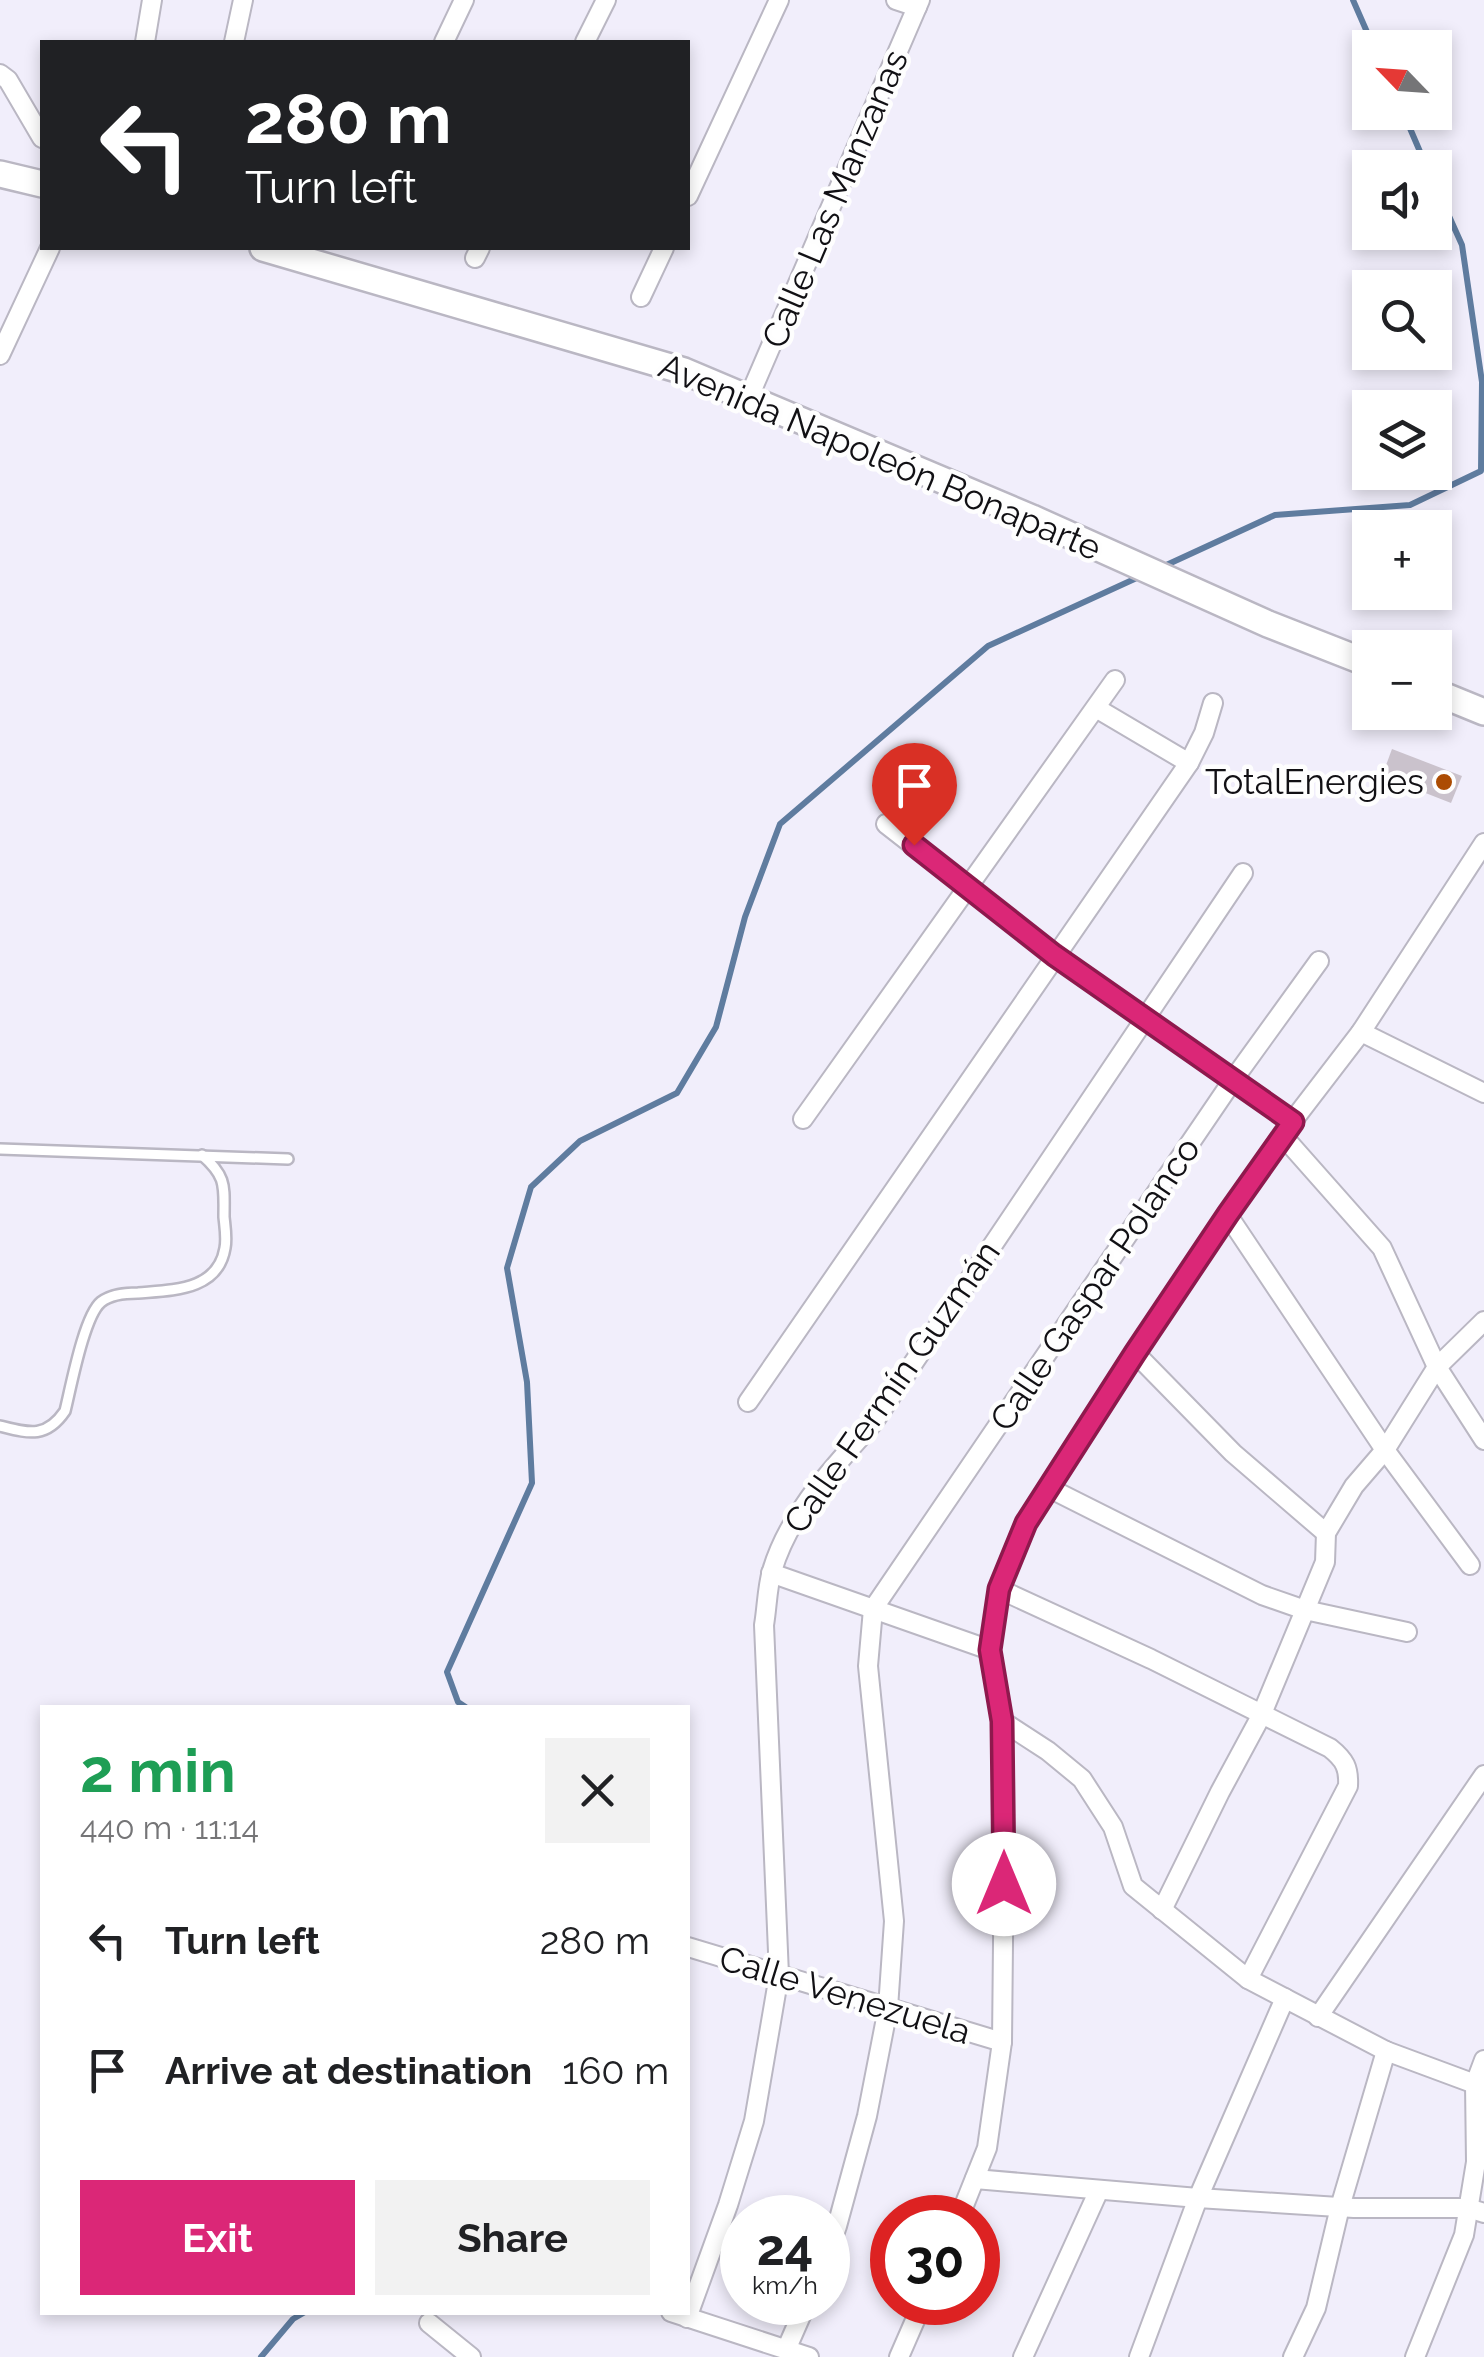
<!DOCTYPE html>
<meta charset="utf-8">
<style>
:root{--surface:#fff;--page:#f2f2f2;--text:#202124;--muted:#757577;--accent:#db2777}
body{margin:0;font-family:Raleway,sans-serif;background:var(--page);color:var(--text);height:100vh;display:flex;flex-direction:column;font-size:38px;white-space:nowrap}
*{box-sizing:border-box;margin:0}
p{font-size:32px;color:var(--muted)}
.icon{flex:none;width:55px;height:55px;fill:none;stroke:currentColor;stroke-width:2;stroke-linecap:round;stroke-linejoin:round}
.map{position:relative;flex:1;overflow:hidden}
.sheet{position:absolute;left:40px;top:1705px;width:650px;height:610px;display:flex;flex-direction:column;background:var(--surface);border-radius:0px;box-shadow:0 5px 15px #0003}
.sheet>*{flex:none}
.top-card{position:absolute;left:40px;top:40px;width:650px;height:210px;border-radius:0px;box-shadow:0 5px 15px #0003;background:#202124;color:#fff;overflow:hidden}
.needle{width:65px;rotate:295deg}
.buttons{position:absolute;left:1352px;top:30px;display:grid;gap:20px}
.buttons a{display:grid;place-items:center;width:100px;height:100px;border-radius:0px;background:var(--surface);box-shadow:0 5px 15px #0003;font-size:50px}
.speed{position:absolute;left:720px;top:2195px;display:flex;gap:20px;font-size:50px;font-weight:700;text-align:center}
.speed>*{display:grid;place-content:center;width:130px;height:130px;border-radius:50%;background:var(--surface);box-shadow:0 5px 15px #0003;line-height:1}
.speed small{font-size:25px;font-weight:400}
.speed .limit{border:15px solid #d22;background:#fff;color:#111}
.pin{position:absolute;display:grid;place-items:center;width:85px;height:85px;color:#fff;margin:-102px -42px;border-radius:50% 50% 50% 0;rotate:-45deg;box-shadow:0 0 10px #0007}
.pin .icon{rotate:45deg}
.me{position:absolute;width:110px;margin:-55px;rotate:0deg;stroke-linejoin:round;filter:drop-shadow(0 0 8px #0008)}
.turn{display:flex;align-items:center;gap:35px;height:210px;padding:0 40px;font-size:45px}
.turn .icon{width:130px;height:130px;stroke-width:2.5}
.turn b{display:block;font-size:70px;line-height:85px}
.round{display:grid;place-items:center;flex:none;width:105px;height:105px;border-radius:0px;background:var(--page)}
.summary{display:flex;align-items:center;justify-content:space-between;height:170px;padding:0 40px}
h1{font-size:60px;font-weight:700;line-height:75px;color:#1e9e55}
.cta{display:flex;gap:20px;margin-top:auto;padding:20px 40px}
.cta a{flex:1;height:115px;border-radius:0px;background:var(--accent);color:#fff;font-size:40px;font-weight:700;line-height:115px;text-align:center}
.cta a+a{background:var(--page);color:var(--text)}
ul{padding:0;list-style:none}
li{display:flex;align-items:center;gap:30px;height:130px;padding:0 40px}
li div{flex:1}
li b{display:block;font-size:38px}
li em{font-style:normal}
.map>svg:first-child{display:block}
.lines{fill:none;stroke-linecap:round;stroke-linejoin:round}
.stream{stroke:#5f7c9f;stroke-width:6}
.building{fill:#cac2cc}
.lane-casing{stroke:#bab7c3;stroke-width:14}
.street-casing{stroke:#bab7c3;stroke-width:22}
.secondary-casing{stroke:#bab7c3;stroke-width:30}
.lane{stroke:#fff;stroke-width:9}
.street{stroke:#fff;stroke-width:18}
.secondary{stroke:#fff;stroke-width:25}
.route-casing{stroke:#8e194d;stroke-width:25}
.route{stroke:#db2777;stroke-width:18}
.poi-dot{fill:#ac4c03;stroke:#fefefe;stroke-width:4}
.labels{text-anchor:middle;stroke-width:9;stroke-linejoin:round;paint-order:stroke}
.street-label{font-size:35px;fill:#111014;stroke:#fefefe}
.poi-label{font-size:35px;fill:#111014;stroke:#fefefe;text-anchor:end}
</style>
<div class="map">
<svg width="1484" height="2357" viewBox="0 0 1484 2357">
<rect width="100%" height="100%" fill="#f1eefb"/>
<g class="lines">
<g class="stream">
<path d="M1353 0 1374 48"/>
<path d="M1403 112 1427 168"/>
<path d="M1162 567 1275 515 1410 505 1481 471 1482 382 1462 245 1435 185"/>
<path d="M467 1708 458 1702 447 1672 532 1483 527 1382 507 1268 531 1187 580 1141 677 1093 716 1027 745 917 780 824 988 646 1141 576"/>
<path d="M261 2357 293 2319 305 2312"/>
</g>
</g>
<path class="building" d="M1392 749 1462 776 1451 803 1382 776Z"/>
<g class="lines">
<g class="lane-casing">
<g id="lane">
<path d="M0 1149 288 1159"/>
<path d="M0 1426C28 1433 46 1439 65 1411 71 1387 84 1316 101 1302 111 1294 125 1293 138 1293 172 1290 218 1291 225 1248 227 1238 225 1227 224 1217 224 1186 227 1177 202 1155"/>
</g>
</g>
<g class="street-casing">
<g id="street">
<path d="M896 0 917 7"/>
<path d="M145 42 152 0"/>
<path d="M234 42 243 0"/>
<path d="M444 42 464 0"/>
<path d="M585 42 606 0"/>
<path d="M0 74 8 80 42 138"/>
<path d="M688 196 779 0"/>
<path d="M475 258 480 248"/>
<path d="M641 297 664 248"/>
<path d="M0 355 50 248"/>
<path d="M749 397 920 0"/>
<path d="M1096 708 1189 763"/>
<path d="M886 824 1054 955 1293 1121"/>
<path d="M1361 1032 1484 1093"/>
<path d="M803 1119 1115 680"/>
<path d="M1282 1135 1382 1248 1437 1367 1484 1440"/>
<path d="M1227 1214 1385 1450 1470 1565"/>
<path d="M1135 1353 1233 1453 1326 1533"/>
<path d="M748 1402 1189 763 1204 733 1213 703"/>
<path d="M1049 1488 1262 1595 1305 1610 1407 1632"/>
<path d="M771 1573 990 1650"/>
<path d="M999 1589 1151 1659 1330 1748C1345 1760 1349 1768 1348 1786L1248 1979"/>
<path d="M1002 1721 1048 1751 1082 1779 1113 1827 1133 1886 1248 1979 1386 2051 1475 2084 1484 2086"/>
<path d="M1162 1910 1220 1792 1261 1716 1325 1562 1326 1533 1354 1486 1385 1450 1437 1367 1484 1321"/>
<path d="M688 1947 1002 2042"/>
<path d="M1318 2017 1484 1775"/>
<path d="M975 2179 1198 2198 1354 2208H1468L1484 2213"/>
<path d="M959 2218 987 2148 1002 2042 1004 1844 1002 1721 990 1650 999 1589 1026 1523 1135 1353 1282 1135 1361 1032 1484 843"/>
<path d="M828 2252 837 2226 867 2116 888 2008 894 1921 868 1666 873 1609 1233 1080 1319 961"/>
<path d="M671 2312 809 2357"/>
<path d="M687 2318 728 2205 754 2121 779 1975 764 1625C767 1608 767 1588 772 1571 789 1513 833 1468 873 1423L1243 873"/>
<path d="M429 2323 471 2357"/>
<path d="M786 2350 807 2302"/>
<path d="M899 2357 923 2302"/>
<path d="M1023 2357 1099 2190"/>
<path d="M1139 2357 1198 2198 1285 1998"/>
<path d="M1293 2357 1316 2308 1340 2207 1386 2051"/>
<path d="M1415 2357 1464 2235 1476 2162 1475 2084 1484 2060"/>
</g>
</g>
<g class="secondary-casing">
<g id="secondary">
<path d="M0 174 42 184"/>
<path d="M263 248 684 371 1032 518 1268 624 1370 664"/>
<path d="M1435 692 1484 712"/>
</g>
</g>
<use href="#lane" class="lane"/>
<use href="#street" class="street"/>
<use href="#secondary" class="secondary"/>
</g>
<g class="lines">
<g class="route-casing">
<path id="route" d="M914 845 1054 955 1293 1122 1228 1214 1135 1353 1026 1523 999 1589 990 1650 1002 1721 1004 1884"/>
</g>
<use href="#route" class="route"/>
</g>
<circle class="poi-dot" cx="1444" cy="782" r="10"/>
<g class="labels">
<g class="street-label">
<text transform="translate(835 199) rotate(-67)" y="12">Calle Las Manzanas</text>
<text transform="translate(880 457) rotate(23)" y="12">Avenida Napoleón Bonaparte</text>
<text transform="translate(1095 1284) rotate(-56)" y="12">Calle Gaspar Polanco</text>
<text transform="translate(892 1387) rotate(-55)" y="12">Calle Fermín Guzmán</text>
<text transform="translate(845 1995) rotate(17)" y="12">Calle Venezuela</text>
</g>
<g class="poi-label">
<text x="1424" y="794">TotalEnergies</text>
</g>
</g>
</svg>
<div class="buttons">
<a><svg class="needle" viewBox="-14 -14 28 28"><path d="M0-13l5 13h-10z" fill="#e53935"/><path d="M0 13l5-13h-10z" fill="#757577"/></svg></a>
<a><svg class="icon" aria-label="sound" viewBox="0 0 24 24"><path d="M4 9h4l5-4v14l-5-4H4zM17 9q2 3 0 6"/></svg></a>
<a><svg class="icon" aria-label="search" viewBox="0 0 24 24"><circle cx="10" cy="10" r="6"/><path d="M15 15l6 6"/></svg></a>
<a><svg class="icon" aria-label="layers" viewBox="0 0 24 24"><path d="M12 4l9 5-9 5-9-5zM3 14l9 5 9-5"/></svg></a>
<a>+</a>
<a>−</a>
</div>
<div class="speed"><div>24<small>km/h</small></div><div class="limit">30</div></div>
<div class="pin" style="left:914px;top:845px;background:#d93025"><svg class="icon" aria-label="arrive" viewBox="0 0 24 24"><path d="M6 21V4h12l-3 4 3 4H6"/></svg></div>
<svg class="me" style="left:1004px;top:1884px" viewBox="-20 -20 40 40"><circle r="19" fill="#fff"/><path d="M0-13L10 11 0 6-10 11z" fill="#db2777"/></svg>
<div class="top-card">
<div class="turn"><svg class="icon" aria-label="left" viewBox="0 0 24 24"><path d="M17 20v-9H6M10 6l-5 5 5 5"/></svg><div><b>280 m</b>Turn left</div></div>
</div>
<section class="sheet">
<div class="summary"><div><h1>2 min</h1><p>440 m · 11:14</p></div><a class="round"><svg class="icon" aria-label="close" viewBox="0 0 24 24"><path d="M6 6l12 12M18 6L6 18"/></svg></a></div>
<ul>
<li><svg class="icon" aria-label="left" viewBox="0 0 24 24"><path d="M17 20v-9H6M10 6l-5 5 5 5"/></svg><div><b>Turn left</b></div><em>280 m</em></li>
<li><svg class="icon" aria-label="arrive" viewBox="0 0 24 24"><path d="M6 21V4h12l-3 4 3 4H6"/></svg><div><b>Arrive at destination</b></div><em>160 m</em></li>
</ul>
<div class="cta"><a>Exit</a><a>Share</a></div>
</section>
</div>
